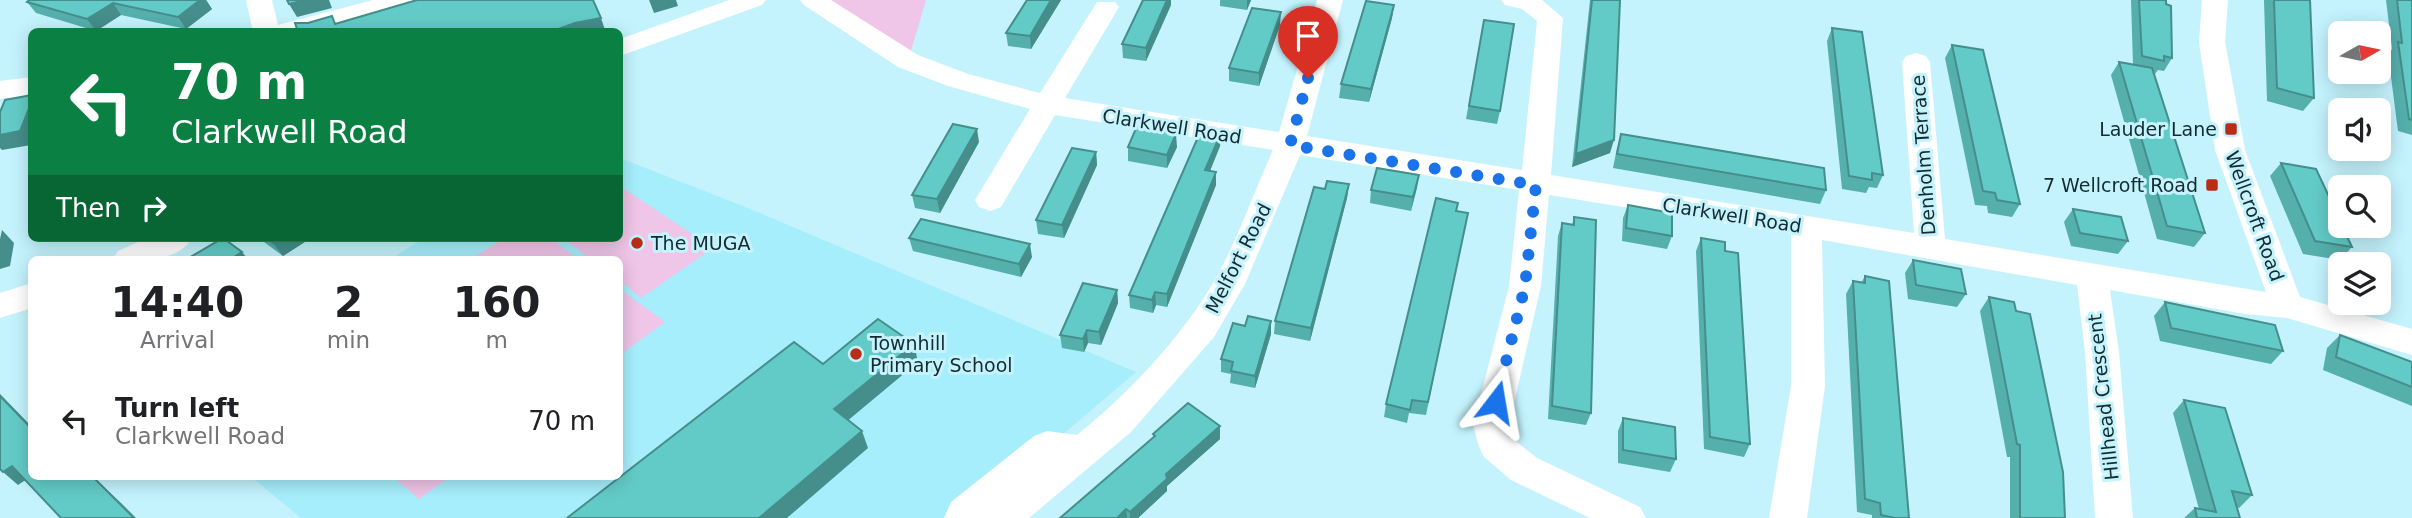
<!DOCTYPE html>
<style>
:root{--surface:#fff;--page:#f2f2f2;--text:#202124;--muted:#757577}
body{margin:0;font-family:"DejaVu Sans",sans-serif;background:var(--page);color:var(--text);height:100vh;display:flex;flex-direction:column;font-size:26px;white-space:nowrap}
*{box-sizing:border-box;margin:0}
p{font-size:23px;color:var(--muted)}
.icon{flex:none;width:38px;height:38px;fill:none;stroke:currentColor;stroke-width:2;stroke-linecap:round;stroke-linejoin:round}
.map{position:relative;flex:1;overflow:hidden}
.panel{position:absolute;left:28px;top:256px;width:595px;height:224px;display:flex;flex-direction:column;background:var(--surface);border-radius:10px;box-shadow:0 4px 18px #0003}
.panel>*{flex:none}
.banner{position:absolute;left:28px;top:28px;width:595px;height:214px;border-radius:10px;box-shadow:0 4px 18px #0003;background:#0b8043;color:#fff;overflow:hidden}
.needle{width:46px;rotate:81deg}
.controls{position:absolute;left:2328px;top:21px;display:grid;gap:14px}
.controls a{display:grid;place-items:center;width:63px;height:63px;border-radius:10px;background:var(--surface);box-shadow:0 4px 18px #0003;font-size:35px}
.pin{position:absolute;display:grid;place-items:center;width:60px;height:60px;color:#fff;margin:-72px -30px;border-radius:50% 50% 50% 0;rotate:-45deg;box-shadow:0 0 7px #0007}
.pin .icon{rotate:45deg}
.me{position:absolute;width:77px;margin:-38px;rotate:14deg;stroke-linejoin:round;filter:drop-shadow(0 0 5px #0008)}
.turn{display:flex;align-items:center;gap:24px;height:147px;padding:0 28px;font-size:32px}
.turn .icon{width:91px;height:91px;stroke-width:2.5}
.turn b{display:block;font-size:49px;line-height:60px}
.then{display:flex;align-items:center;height:66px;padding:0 28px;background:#0003;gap:14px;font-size:26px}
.eta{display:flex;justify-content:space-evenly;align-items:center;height:119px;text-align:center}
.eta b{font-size:42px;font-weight:700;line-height:49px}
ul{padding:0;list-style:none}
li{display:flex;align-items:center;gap:21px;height:91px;padding:0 28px}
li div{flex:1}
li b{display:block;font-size:26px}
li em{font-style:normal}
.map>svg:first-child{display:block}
.built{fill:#a7eefc}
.green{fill:#efc5e8}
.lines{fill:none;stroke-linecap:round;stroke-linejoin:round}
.minor{fill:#fff;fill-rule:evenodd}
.wall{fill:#55afab}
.shaded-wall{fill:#458e8b}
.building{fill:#63cbc7;stroke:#458e8b;stroke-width:2}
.route{stroke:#1a73e8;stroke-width:12;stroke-dasharray:0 21.6}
.poi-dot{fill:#b92d16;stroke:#c4f3fd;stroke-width:2.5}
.labels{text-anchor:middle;stroke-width:6;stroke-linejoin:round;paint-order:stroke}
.street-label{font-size:19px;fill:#142c30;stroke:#c4f3fd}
.poi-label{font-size:19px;fill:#142c30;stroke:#c4f3fd;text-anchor:end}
</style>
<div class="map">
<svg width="2412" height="518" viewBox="0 0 2412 518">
<rect width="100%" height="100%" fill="#c4f3fd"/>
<path class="built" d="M620 158 748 208 1136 372 965 518H301L250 476H620V259H390L425 238H620Z"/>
<g class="green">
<path d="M813 0H926L908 61Z"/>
<path d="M620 186 713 248 641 298 620 281V259H590L563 238H620Z"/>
<path d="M504 238H550L578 259H471Z"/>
<path d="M620 289 665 322 620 355Z"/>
<path d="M392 476H451L419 499Z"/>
</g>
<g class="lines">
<g class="minor">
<path d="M246 0H272L278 25 373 0H416L412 5 315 32H253Z"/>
<path d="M729 0H766L762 5 620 56V39Z"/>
<path d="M800 0H831L918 55 968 74 1040 93 1097 2H1115L1119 7 1065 98 1279 132 1317 0H1343L1307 136 1522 170 1537 21 1522 9 1505 5 1501 0H1542L1563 18 1551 175 1914 233 1902 62 1906 56 1916 53 1926 56 1930 62 1945 239 2266 292 2215 150 2199 42 2202 0H2228L2225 42 2245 150 2300 297 2412 329V355L2287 318 2245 314 2110 290 2119 352 2133 518H2095L2085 352 2077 285 1822 240 1825 386 1807 518H1769L1791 386V234L1549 195 1541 286 1509 425 1513 439 1537 458 1640 507 1646 518H1590L1511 480 1484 457 1479 447 1473 425 1509 286 1519 190 1300 155 1245 284 1214 337 1131 432 1029 518H944L951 502 1034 436 1047 431 1077 435C1127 395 1180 339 1213 283 1237 242 1253 194 1273 150L1055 115 1001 207 990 211 979 207 975 200 1030 109 948 86 898 67 804 5Z"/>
<path d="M32 77V95L0 99V81Z"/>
<path d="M147 238H192C177 264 139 259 113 259L118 251Z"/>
<path d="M32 283V308L0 318V293Z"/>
</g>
</g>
<g class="wall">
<path d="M29 0H206L212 9 186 29 121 15 96 31 36 13 27 2Z"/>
<path d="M1027 0H1061L1031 49 1008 46 1006 33Z"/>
<path d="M1220 0H1251L1247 10 1220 6Z"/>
<path d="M1590 0H1620L1610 153 1572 167Z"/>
<path d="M2131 0H2166V4L2172 58 2164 71 2158 70 2155 74H2154L2205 233 2194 247 2157 239 2111 75 2119 62 2133 65Z"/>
<path d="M2264 0H2310L2314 98 2303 111 2267 101Z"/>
<path d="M2386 0H2412V135L2398 131 2388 54 2392 49Z"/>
<path d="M1171 5 1146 61 1123 58 1122 44Z"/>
<path d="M1394 5 1392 18 1369 102 1339 98 1341 84Z"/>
<path d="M1484 20 1500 111 1497 124 1466 119Z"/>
<path d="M1280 25 1259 86 1229 81V68Z"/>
<path d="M1832 28 1883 175 1877 188 1869 187 1866 193 1842 189 1827 41Z"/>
<path d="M1952 45 2020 204 2012 217 1988 213 1987 206 1975 205 1945 58Z"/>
<path d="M1221 133 1220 146 1210 171 1216 172V185L1167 307 1156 305 1153 313 1130 308 1129 295Z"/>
<path d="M1621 134 1826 190 1820 204 1613 168 1617 148Z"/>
<path d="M979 142 940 213 915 208 912 195Z"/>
<path d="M1128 147H1177L1167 168 1128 161Z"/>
<path d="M1096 152 1097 165 1064 238 1038 234 1036 220Z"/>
<path d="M2281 163 2352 247 2340 260 2303 254 2270 176Z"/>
<path d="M1419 175 1411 211 1370 203 1371 190Z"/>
<path d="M1349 184 1347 198 1310 341 1274 334 1275 321 1325 189Z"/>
<path d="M1628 205 1672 236 1667 249 1622 241 1623 218Z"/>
<path d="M2073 209 2128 241 2118 254 2071 246 2064 222Z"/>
<path d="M1457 211 1468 213 1426 415 1409 413 1407 423 1384 417 1386 404Z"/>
<path d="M1574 217 1591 413 1586 425 1548 419 1558 236 1562 223 1572 225Z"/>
<path d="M261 238H311L283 256 264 242Z"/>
<path d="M909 238 1032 257 1021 277 913 251Z"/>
<path d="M1701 238 1725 251 1750 444 1744 457 1704 449 1696 251Z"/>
<path d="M1913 260 1966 294 1957 307 1908 299 1905 273Z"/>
<path d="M1865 276 1909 518H1872V515L1857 512 1846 294 1853 281 1861 283Z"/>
<path d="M1117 290 1118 303 1101 345 1088 343 1084 352 1062 348 1060 335Z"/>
<path d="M1989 297 2065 518H2010V457H2007L1980 311Z"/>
<path d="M2165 302 2283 351 2271 364 2160 341 2154 316Z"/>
<path d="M1245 326 1271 334 1255 388 1230 383 1231 374 1221 372V359Z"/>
<path d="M2340 335 2412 362V406L2323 370 2327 348Z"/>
<path d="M2184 400 2252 495 2239 508 2237 507 2240 518H2184L2195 508 2199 509 2173 413Z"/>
<path d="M1623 418 1676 459 1670 472 1618 463V431Z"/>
<path d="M1220 426V439L1167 486V491L1138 518H1060L1153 438V434Z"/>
</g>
<g class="shaded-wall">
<path d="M200 0H206L212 9 186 29 178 17Z"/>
<path d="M306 0H329L332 8 297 17 289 4Z"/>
<path d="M649 0H676L678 6 654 13Z"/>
<path d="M1051 0H1061L1031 49 1030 36Z"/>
<path d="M1167 0H1171V5L1146 61V48Z"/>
<path d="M1247 0H1251L1247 10Z"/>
<path d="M113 3 121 15 96 31 87 19Z"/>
<path d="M1394 5 1392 18 1369 102 1371 89Z"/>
<path d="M1281 12 1280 25 1259 86V73Z"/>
<path d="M601 18 605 30 597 32H550L575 23Z"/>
<path d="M32 101 31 145 2 150 0 148V135Z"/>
<path d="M977 129 979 142 940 213 937 199Z"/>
<path d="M1221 133 1220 146 1205 183V170Z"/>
<path d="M1176 134 1177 147 1167 168V155Z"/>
<path d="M1614 140 1610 153 1572 167 1576 154Z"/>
<path d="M1096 152 1097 165 1064 238 1062 225Z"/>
<path d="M1216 172V185L1167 307V294Z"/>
<path d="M1419 175 1417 188 1411 211 1413 197Z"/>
<path d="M1349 184 1347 198 1310 341 1311 328Z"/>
<path d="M2 230 14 243 10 266 0 269V239Z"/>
<path d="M280 238H311L283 256 273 243Z"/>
<path d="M1030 244 1032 257 1021 277 1019 264Z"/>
<path d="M242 252 248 259H231Z"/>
<path d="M1117 290 1118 303 1101 345 1099 332Z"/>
<path d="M1155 292 1156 305 1153 313 1152 300Z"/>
<path d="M1271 321V334L1255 388V376Z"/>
<path d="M1087 330 1088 343 1084 352 1083 339Z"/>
<path d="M914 344 918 362 840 427 834 409Z"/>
<path d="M0 394 32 427V429L0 396Z"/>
<path d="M1220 426V439L1167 486V491L1138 518H1130V512L1166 474Z"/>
<path d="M862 431 868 448 787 518H759Z"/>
<path d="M12 466 27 479 18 485 3 472Z"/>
<path d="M92 476 121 503 136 518H134Z"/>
<path d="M1126 509 1127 518H1117Z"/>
</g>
<g class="building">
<path d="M29 0H200L178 17 113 3 87 19 27 2Z"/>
<path d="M287 0H306L289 4Z"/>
<path d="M417 0H593L601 18 575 23 550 32H298L295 23H308L332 16 335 24Z"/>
<path d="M1027 0H1051L1030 36 1006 33Z"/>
<path d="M1143 0H1167L1146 48 1122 44Z"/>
<path d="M1592 0H1620L1614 140 1576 154Z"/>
<path d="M2139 0H2166V4L2171 6 2172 58 2164 56V61L2142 56Z"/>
<path d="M2274 0H2310L2314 98 2277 88Z"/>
<path d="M2397 0H2412V120L2409 119 2398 42 2402 43Z"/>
<path d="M1366 1 1394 5 1371 89 1341 84Z"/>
<path d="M1252 8 1281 12 1259 73 1229 68Z"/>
<path d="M1484 20 1514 24 1500 111 1469 106Z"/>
<path d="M1832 28 1862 32 1883 175 1872 173V180L1849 176Z"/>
<path d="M1952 45 1983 50 2020 204 1997 200 1995 193 1983 191Z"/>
<path d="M2119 62 2152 68 2205 233 2167 226Z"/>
<path d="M32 95V101L20 131 0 135V112L5 100Z"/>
<path d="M953 124 977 129 937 199 912 195Z"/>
<path d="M1137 126 1176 134 1167 155 1128 147Z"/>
<path d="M1202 128 1221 133 1205 170 1216 172 1167 294 1155 292 1152 300 1129 295Z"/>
<path d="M1621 134 1824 168 1826 190 1617 154Z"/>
<path d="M1072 148 1096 152 1062 225 1036 220Z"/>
<path d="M2281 163 2316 169 2340 220V226H2342L2352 247 2315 241Z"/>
<path d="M1377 168 1419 175 1413 197 1371 190Z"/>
<path d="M1327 181 1349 184 1311 328 1275 321 1314 187 1325 189Z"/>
<path d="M1436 198 1458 203 1456 211 1468 213 1428 402 1412 400 1410 410 1386 404Z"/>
<path d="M1628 205 1672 213V236L1626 228Z"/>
<path d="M2073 209 2121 217 2128 241 2080 233Z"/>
<path d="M1574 217 1596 220 1591 413 1552 406 1562 223 1574 225Z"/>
<path d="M921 219 1030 244 1019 264 909 238Z"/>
<path d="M223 238 242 252 231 259H187Z"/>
<path d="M267 238H280L273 243Z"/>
<path d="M1701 238 1725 242V251L1738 253 1750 444 1710 437Z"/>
<path d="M1913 260 1961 269 1966 294 1916 285Z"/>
<path d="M1865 276 1889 281 1909 518H1895L1881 515 1880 503 1865 499 1853 281 1865 283Z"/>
<path d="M1083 283 1117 290 1099 332 1087 330 1083 339 1060 335Z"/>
<path d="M1989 297 2014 302 2016 311 2030 314 2063 472 2065 518H2020V445L2017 444Z"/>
<path d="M2165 302 2275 325 2283 351 2171 328Z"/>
<path d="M1248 316 1271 321 1255 376 1231 371 1233 362 1221 359 1233 323 1245 326Z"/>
<path d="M878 319 914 344 834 409 862 431 759 518H567L794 342 823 364Z"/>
<path d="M2340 335 2412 362V387L2336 357Z"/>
<path d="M0 396 32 429V476H92L134 518H61L12 466 3 472 0 469Z"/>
<path d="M2184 400 2225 408 2252 495 2232 491 2240 518H2197L2195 508 2216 512Z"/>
<path d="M1188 403 1220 426 1166 474 1167 479 1130 512 1126 509 1117 518H1060L1155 436 1153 434Z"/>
<path d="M1623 418 1675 427 1676 459 1623 450Z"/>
</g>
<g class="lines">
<path class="route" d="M1308 78 1290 145 1536 185 1525 286 1496 402"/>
</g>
<g class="poi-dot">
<rect x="2224" y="122" width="14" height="14" rx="3.5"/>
<rect x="2205" y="178" width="14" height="14" rx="3.5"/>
<circle cx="637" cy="243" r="7"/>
<circle cx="856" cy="354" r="7"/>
</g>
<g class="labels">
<g class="street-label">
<text transform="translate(1172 126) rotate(9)" y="7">Clarkwell Road</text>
<text transform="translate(1923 155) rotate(-94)" y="7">Denholm Terrace</text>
<text transform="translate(1732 215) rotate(9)" y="7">Clarkwell Road</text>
<text transform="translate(2255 216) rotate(70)" y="7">Wellcroft Road</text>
<text transform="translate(1238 258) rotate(-63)" y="7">Melfort Road</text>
<text transform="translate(2103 397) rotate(-96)" y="7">Hillhead Crescent</text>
</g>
<g class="poi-label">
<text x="2217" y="136">Lauder Lane</text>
<text x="2198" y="192">7 Wellcroft Road</text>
<text x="651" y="250" text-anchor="start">The MUGA</text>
<text x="870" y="350" text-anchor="start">Townhill<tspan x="870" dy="22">Primary School</tspan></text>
</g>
</g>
</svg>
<div class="controls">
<a><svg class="needle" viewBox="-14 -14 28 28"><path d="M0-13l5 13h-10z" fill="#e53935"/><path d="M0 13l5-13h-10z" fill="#757577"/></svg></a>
<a><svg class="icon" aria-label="sound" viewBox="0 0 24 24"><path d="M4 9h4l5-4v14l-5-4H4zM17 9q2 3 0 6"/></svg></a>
<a><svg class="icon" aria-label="search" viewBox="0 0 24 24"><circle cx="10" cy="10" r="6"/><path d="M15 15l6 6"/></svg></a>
<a><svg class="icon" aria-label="layers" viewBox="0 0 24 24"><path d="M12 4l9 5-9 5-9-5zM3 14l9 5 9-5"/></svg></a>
</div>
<div class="pin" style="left:1308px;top:78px;background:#d93025"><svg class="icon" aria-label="arrive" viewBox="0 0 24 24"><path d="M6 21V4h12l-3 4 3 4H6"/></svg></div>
<svg class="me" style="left:1496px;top:402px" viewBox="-20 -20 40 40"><path d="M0-17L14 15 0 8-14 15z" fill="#1a73e8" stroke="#fff" stroke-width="4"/></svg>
<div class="banner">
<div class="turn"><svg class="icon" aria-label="left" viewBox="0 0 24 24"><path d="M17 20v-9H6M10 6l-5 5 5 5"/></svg><div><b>70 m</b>Clarkwell Road</div></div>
<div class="then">Then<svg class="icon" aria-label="right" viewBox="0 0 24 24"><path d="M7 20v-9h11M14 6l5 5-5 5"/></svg></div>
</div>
<section class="panel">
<div class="eta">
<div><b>14:40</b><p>Arrival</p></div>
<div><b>2</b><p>min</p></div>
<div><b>160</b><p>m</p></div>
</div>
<ul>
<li><svg class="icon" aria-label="left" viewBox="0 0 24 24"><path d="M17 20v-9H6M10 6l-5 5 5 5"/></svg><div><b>Turn left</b><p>Clarkwell Road</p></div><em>70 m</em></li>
</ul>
</section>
</div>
